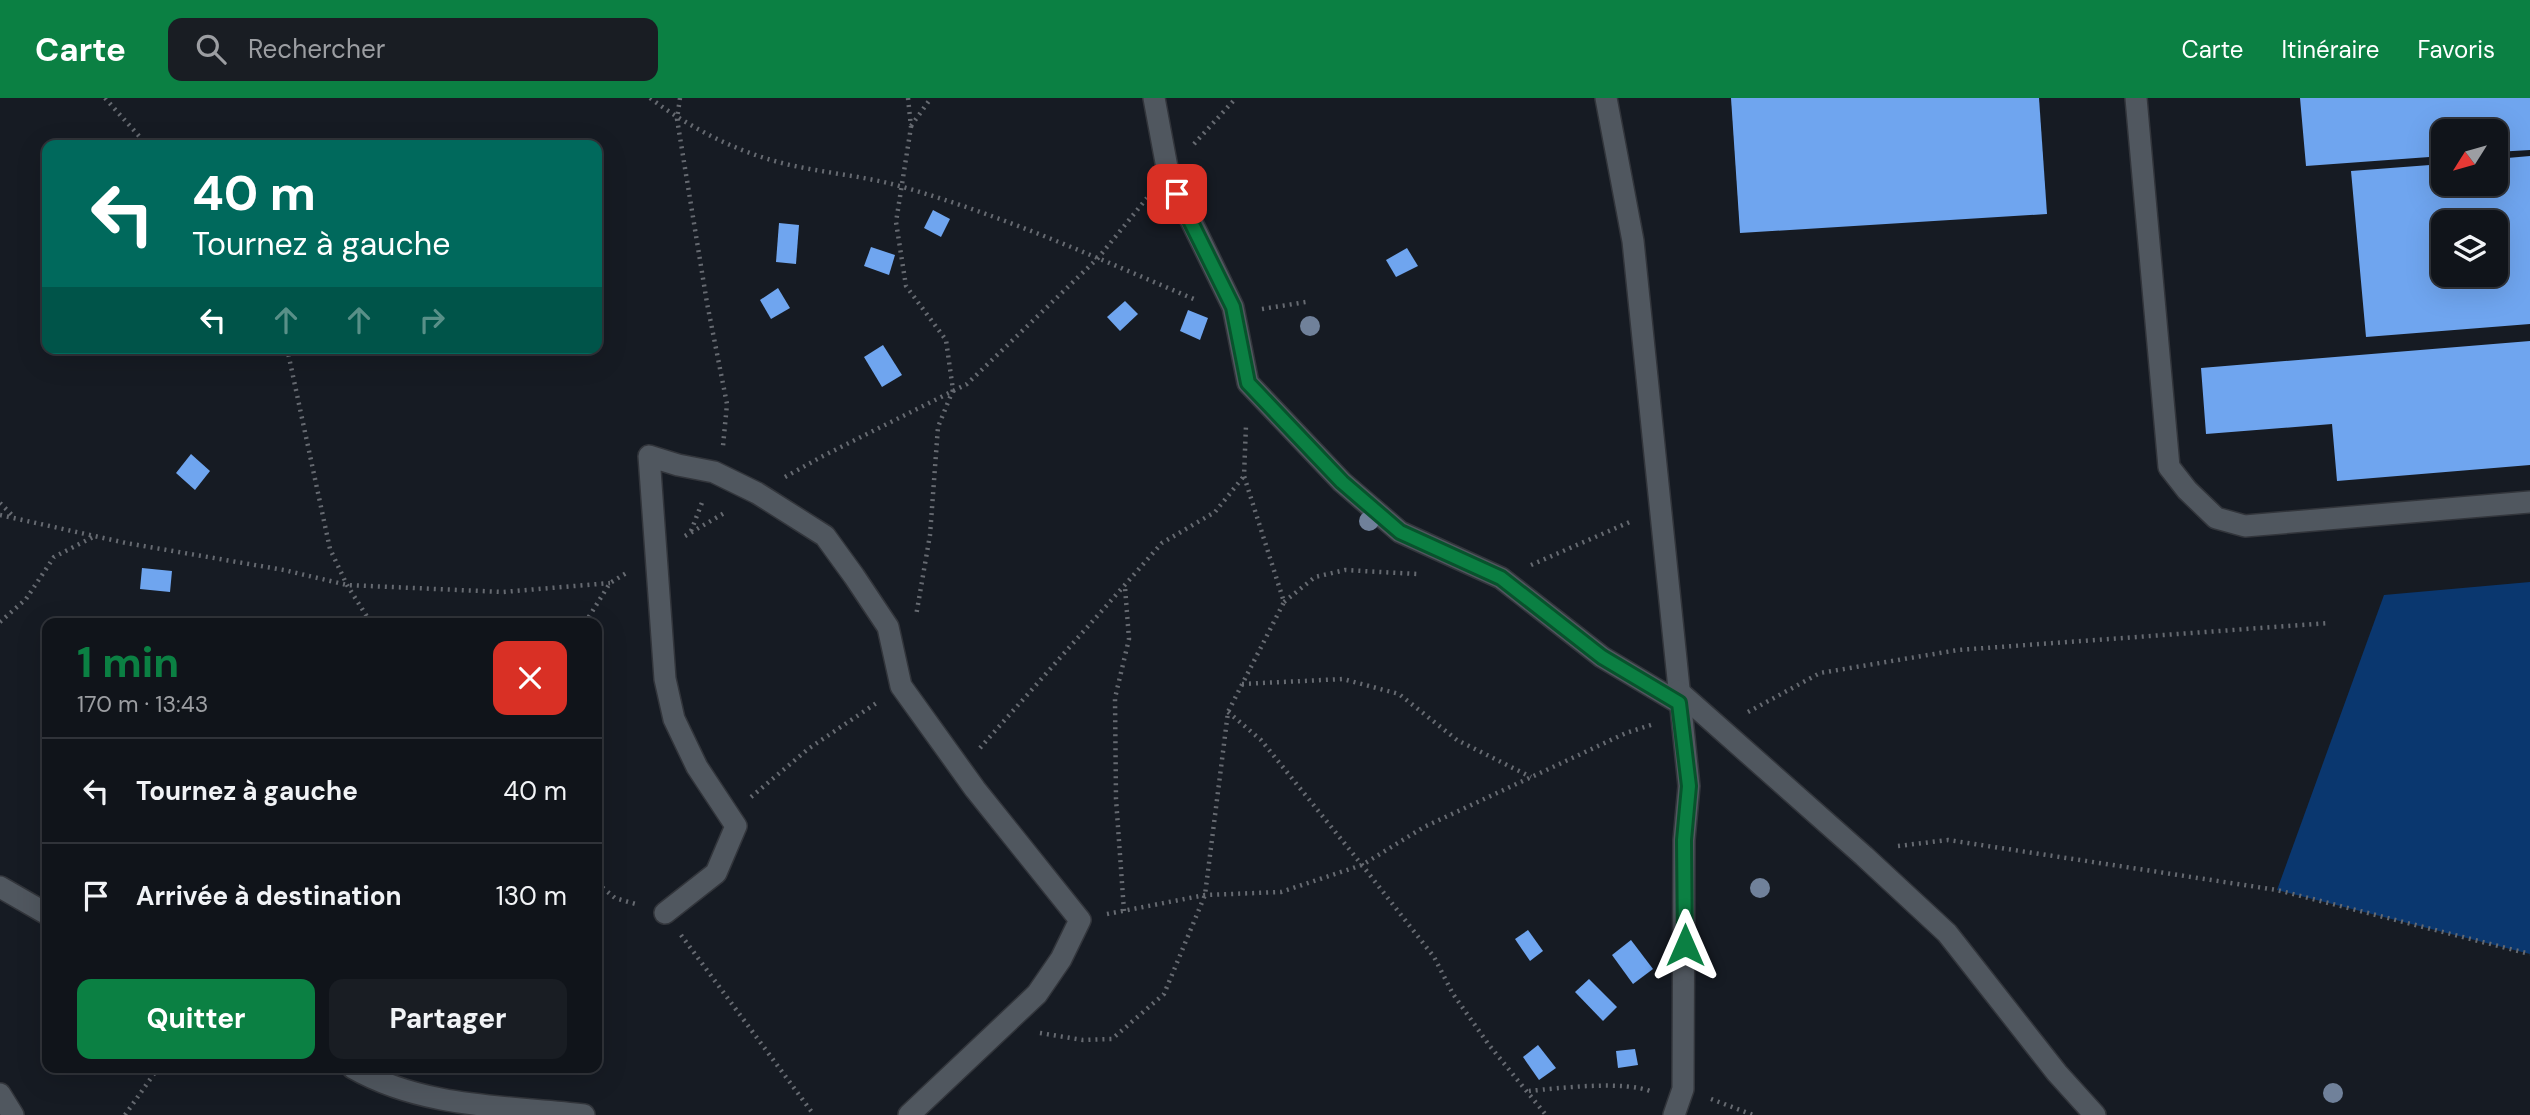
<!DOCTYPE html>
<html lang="fr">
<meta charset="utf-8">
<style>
:root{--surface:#10141a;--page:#191d23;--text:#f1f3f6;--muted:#9c9ea2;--line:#303339;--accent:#0b8043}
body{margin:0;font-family:"DM Sans",sans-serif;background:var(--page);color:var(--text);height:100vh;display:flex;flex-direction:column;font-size:26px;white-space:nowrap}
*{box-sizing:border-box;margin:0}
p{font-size:23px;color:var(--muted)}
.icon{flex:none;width:38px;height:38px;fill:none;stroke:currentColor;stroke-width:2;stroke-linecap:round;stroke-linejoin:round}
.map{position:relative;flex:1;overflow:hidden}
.sheet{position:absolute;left:42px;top:520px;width:560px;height:455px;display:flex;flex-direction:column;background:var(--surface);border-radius:14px;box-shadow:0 7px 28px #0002,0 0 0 2px var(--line)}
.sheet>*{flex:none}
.top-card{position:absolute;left:42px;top:42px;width:560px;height:214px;border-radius:14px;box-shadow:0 7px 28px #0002,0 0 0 2px var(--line);background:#00695c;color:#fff;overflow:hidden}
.needle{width:46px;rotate:233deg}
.buttons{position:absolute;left:2431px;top:21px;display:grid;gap:14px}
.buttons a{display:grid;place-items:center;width:77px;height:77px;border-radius:14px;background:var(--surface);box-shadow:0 7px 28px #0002,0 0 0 2px var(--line);font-size:35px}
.pin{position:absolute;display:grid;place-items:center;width:60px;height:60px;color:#fff;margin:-30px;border-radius:14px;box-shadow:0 4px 10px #0006}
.me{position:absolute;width:77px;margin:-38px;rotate:0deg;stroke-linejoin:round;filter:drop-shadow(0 0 5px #0008)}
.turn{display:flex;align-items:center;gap:24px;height:147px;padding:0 35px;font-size:32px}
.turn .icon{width:91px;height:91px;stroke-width:2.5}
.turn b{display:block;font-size:49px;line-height:60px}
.lanes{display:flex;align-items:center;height:66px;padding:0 35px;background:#0003;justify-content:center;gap:35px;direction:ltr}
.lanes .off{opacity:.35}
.round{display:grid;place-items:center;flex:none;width:74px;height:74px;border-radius:14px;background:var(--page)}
.headline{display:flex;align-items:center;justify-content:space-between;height:119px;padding:0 35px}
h1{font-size:42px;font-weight:700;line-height:52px;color:var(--accent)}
.primary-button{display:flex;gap:14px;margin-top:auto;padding:14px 35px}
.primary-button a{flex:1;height:80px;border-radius:14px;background:var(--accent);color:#fff;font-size:28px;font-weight:700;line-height:80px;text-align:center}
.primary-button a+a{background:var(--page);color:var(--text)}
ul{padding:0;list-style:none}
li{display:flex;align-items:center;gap:21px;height:105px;padding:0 35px;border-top:2px solid var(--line)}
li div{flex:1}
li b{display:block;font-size:26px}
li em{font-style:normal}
header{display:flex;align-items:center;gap:42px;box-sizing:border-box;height:98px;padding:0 35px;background:var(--accent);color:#fff}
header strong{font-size:33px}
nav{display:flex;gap:38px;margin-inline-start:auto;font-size:24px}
.search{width:490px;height:63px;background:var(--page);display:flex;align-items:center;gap:18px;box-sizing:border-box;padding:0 24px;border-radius:14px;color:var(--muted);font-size:26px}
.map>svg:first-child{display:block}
.green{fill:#0a376f}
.building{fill:#6fa5ef;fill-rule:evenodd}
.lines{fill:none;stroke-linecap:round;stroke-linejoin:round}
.minor-casing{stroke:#32353b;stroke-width:24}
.path{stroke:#666a71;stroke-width:4.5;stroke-dasharray:2 5;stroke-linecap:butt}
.minor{stroke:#50575f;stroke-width:21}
.tree{fill:#70819a}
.route-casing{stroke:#07532c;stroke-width:18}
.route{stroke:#0b8043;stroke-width:12}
</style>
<header>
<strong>Carte</strong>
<div class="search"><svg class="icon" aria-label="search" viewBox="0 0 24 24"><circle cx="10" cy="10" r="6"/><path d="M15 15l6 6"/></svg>Rechercher</div>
<nav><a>Carte</a><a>Itinéraire</a><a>Favoris</a></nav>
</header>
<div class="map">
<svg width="2530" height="1017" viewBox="0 0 2530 1017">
<rect width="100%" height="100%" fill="#161b23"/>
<path class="green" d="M2530 484V856L2277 792 2384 497Z"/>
<g class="building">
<path d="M1731 0H2039L2047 116 1740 135Z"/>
<path d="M2300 0H2530V52L2496 54V33H2443V58L2306 68Z"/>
<path d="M2530 58V226L2366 239 2351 73 2443 66V86H2496V61ZM2443 124H2496V177H2443Z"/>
<path d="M933 112 950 121 941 139 924 130Z"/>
<path d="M779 125 799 127 796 166 776 164Z"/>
<path d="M871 149 895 157 889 177 864 168Z"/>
<path d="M1407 150 1418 168 1396 179 1386 162Z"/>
<path d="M778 190 790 210 771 221 760 202Z"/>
<path d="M1125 203 1138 216 1120 233 1107 219Z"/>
<path d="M1188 212 1208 220 1200 242 1180 233Z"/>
<path d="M2530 243V367L2337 383 2332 326 2206 336 2201 270Z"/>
<path d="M883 247 902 277 882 289 864 259Z"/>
<path d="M191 356 210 373 195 392 176 375Z"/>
<path d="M142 470 172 473 170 494 140 491Z"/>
<path d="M1528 832 1543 853 1530 863 1515 841Z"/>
<path d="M1631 842 1653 871 1633 886 1612 857Z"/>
<path d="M1589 881 1617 909 1603 923 1575 894Z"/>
<path d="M1538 947 1556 970 1539 982 1523 959Z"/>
<path d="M1635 951 1638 967 1618 970 1616 953Z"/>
</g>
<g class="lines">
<g class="minor-casing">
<g id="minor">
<path d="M1154 0 1168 75 1233 209 1248 285 1342 384 1400 434 1501 480 1602 559 1679 605"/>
<path d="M1606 0 1633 143 1689 688 1684 742 1683 991 1674 1017"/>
<path d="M2136 0 2169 369 2187 392 2216 420 2245 428 2530 404"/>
<path d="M1678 593 1864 758 1947 835 2057 975 2095 1017"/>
<path d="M0 789 47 816"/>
<path d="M665 815 716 775 736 728 697 669 674 621 665 581 649 358 678 367 714 374 757 395 825 438 854 478 888 529 901 588 975 691 1080 822 1061 861 1037 896 909 1017"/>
<path d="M353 970C423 1010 506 1008 584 1017"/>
<path d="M0 996 13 1017"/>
</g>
</g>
<g class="path">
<path d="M105 0 147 47"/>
<path d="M650 0C689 29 731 51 778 64 819 75 862 77 903 89 1004 118 1100 161 1196 202"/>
<path d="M680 0 677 21 707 205 727 306 723 348"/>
<path d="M908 0 911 29 896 124 906 188 946 242 953 292 938 329 930 437 916 518"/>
<path d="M911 28 931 0"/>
<path d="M1194 46 1236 0"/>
<path d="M1262 211 1306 204"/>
<path d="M287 250 330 451 347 487 371 525"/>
<path d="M785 379 823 358 967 286 1098 160 1147 100"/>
<path d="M0 405 14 419"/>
<path d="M0 417 126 445 284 472 347 487 503 494 610 485"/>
<path d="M691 433 703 402"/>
<path d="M685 438 726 414"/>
<path d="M1531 467 1632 423"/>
<path d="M1284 504 1315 479 1345 472 1417 476"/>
<path d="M0 524 26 501 54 459 95 438"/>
<path d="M585 525 610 485 628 474"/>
<path d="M1242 586 1343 581 1399 596 1457 642 1531 679"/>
<path d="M1228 614 1261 642 1362 767 1434 859 1453 896 1489 947 1546 1017"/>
<path d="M1748 614 1820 575 1958 552 2329 525"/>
<path d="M980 650 1162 445 1215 414 1244 378"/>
<path d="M751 699 808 651 878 604"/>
<path d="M1898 748 1948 742 2277 792 2530 856"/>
<path d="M597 785 615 800 639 807"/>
<path d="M1124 813 1116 701 1115 600 1129 541 1125 489"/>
<path d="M1107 816 1205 797 1281 794 1362 767 1424 729 1626 635 1654 626"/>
<path d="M681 837 814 1017"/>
<path d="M1040 935 1083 942 1112 941 1164 896 1205 797 1228 614 1284 504 1244 378 1246 327"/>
<path d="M1529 993C1560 990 1626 982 1652 994"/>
<path d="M1711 1001 1753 1017"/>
<path d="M125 1017 158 970"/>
</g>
<use href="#minor" class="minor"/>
</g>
<g class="tree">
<circle cx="1310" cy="228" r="10"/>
<circle cx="1369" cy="423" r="10"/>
<circle cx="1760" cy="790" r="10"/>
<circle cx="2333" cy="995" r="10"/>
</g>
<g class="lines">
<g class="route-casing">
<path id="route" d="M1177 96 1233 209 1248 285 1342 384 1400 434 1501 480 1602 559 1679 605 1689 688 1684 742 1685 847"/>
</g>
<use href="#route" class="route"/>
</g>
</svg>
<div class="buttons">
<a><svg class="needle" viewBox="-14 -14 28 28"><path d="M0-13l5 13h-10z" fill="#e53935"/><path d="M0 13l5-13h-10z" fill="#9c9ea2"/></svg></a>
<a><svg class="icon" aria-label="layers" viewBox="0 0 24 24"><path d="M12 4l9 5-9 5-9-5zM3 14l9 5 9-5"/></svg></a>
</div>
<div class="pin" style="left:1177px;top:96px;background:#d93025"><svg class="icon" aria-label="arrive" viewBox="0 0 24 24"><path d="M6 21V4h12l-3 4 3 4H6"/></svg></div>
<svg class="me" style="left:1685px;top:847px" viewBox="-20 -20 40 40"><path d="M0-17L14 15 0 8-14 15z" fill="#0b8043" stroke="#fff" stroke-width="4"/></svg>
<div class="top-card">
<div class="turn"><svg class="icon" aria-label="left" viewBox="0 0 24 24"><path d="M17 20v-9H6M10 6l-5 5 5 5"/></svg><div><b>40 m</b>Tournez à gauche</div></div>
<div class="lanes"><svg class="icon" aria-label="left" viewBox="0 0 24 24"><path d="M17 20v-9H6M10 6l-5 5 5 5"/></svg><svg class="icon off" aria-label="ahead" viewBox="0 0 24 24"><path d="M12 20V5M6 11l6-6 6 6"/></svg><svg class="icon off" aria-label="ahead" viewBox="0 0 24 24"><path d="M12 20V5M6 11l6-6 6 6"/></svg><svg class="icon off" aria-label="right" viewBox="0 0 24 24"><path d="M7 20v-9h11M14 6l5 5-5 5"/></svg></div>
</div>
<section class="sheet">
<div class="headline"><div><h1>1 min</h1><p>170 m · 13:43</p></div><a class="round" style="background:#d93025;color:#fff"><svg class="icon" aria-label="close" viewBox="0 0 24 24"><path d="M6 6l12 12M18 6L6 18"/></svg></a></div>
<ul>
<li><svg class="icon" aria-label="left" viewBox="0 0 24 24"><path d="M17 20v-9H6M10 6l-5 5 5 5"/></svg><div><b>Tournez à gauche</b></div><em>40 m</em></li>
<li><svg class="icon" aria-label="arrive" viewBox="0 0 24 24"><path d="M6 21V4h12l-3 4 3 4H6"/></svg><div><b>Arrivée à destination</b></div><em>130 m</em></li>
</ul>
<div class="primary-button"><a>Quitter</a><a>Partager</a></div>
</section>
</div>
